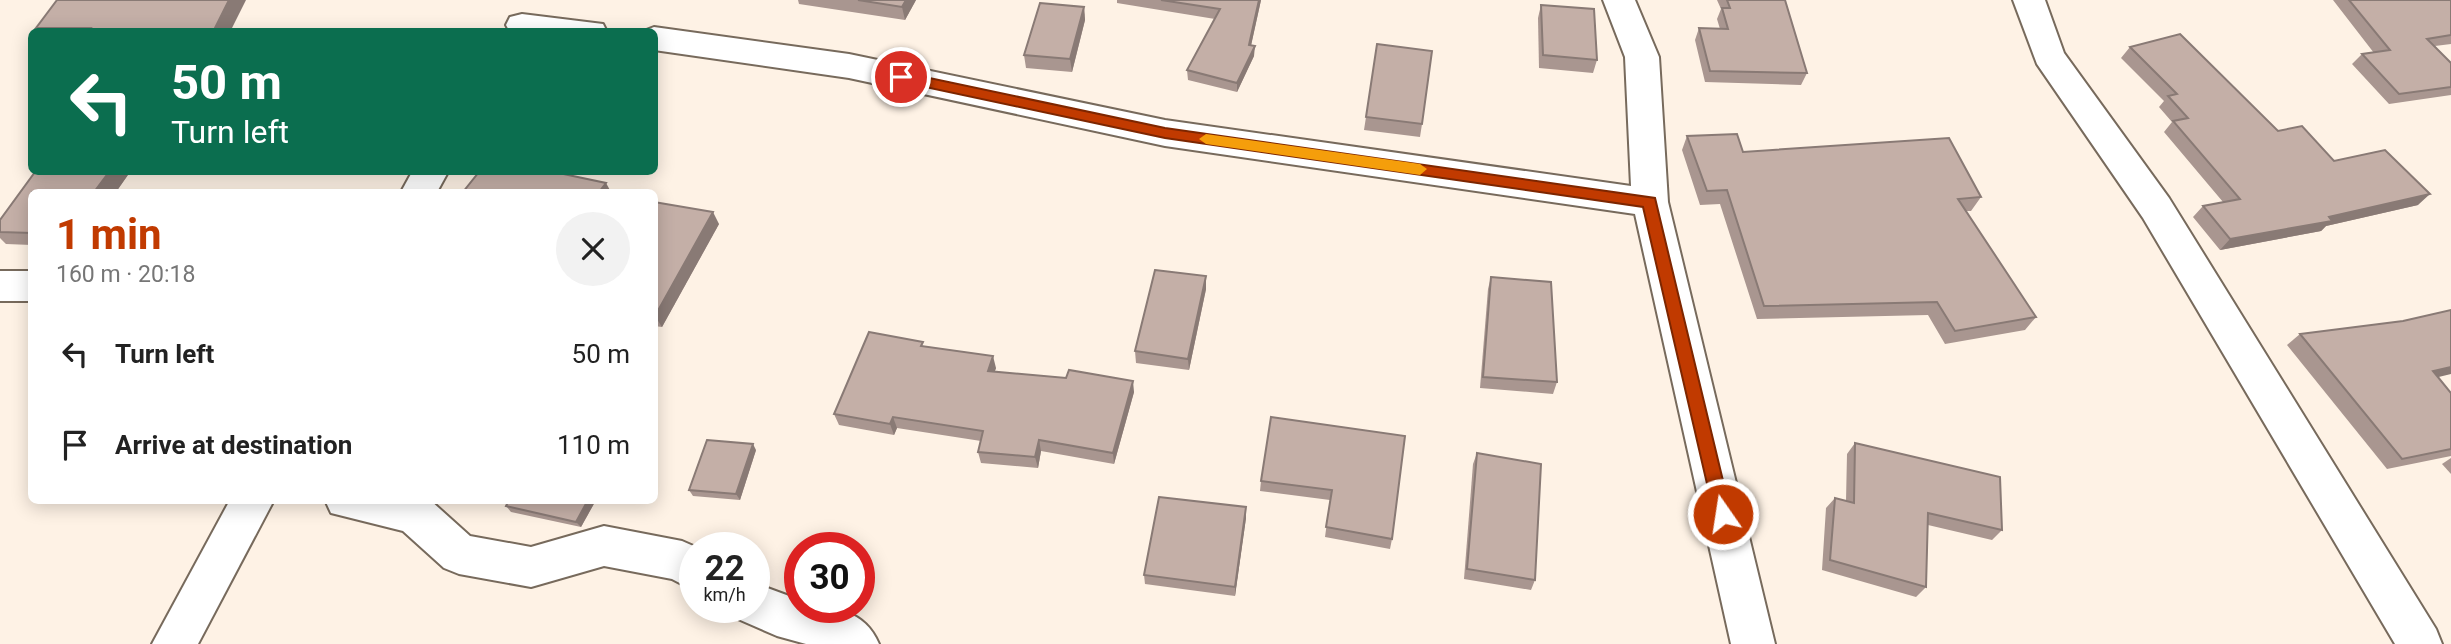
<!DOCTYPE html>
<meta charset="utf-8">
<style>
:root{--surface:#fff;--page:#f2f2f2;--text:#222;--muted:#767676;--accent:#c13a00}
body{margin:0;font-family:Roboto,sans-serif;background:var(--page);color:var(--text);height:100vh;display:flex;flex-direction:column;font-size:26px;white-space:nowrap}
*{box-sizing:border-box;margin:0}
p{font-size:23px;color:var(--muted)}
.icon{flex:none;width:38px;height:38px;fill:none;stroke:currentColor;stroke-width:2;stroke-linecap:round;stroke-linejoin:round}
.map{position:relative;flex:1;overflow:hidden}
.sheet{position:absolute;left:28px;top:189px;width:630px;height:315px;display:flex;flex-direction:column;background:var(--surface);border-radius:10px;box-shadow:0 4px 18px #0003}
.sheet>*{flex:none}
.hud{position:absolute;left:28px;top:28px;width:630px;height:147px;border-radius:10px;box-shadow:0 4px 18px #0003;background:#0b6e4f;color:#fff;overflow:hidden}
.speed{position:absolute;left:679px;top:532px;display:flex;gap:14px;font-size:35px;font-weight:700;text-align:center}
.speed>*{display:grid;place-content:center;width:91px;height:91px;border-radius:50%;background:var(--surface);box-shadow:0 4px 18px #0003;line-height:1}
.speed small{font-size:18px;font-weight:400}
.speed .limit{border:10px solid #d22;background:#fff;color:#111}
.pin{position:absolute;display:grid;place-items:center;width:60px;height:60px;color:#fff;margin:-30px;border:4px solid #fff;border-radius:50%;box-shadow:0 2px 7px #0007}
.me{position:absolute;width:77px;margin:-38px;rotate:347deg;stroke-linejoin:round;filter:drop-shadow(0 0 5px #0008)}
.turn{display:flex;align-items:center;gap:24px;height:147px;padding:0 28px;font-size:32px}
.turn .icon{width:91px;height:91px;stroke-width:2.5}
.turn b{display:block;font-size:49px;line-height:60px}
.round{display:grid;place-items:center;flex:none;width:74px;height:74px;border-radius:37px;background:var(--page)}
.head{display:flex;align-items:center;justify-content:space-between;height:119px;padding:0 28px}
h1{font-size:42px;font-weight:700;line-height:52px;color:var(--accent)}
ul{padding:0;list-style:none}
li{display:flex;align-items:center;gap:21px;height:91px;padding:0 28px}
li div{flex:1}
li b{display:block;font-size:26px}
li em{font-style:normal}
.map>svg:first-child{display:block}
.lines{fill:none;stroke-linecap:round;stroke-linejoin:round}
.minor-casing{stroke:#776a5c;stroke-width:4}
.minor{fill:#fff;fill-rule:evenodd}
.wall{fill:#a99690}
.shaded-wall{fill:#897a75}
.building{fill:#c4afa7;stroke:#897a75;stroke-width:2}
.route{fill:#c13a00;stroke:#7d2600;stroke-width:2}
.slow{fill:#f59e0b}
</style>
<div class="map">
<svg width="2451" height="644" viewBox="0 0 2451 644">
<rect width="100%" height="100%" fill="#fef2e5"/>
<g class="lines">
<g class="minor-casing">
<g id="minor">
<path d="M1603 0H1635L1659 57 1668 202 1775 644H1731L1635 214 1165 146 849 78 654 50V32H641L654 27 849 54 1165 120 1631 186 1625 57Z"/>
<path d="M2013 0H2045L2064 53 2169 198 2436 629 2442 644H2395L2143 218 2037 64Z"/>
<path d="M522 14 603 24 607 32H510L506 25 510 17Z"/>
<path d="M412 172H448L437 192H401Z"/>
<rect x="0" y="271" width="32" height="30"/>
<path d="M230 500H274L198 644H152Z"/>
<path d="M325 500H430L470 536 531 547 604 526 682 541 698 548H695V591L672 579 604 566 531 587 459 574 444 568 403 531 331 513Z"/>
<path d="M754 583 800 600V607C834 607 864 609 879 644H806L777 636 738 619 733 607H754Z"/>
</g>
</g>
<use href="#minor" class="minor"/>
</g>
<g class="wall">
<path d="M57 0 230 32H39L36 28Z"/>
<path d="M798 0H916L905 20 799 4Z"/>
<path d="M1117 0H1261L1251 45 1254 56 1237 92 1188 80 1187 70 1215 19 1117 3Z"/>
<path d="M1717 0H1785L1807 73 1801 85 1705 82 1695 40 1699 28 1720 29 1717 19 1721 9Z"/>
<path d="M2333 0H2451V44L2435 46 2451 63V95L2389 104 2352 64 2362 54 2374 53Z"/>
<path d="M1541 5 1597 60 1593 73 1539 68 1538 18Z"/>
<path d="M1084 7 1085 20 1072 72 1026 68 1024 55Z"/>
<path d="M2130 47 2278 131 2418 205 2326 226 2321 231 2220 250 2193 217 2203 206 2223 202 2164 132 2172 122 2159 107 2164 101 2121 58Z"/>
<path d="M1366 117 1422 124 1420 137 1364 130Z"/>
<path d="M1687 136 1743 152 1981 197 1971 211H1966L2036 317 2025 330 1945 344 1928 315 1757 319 1720 204 1700 205 1682 150Z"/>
<path d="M35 172H130L116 192H32V245L6 244 0 238V220Z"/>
<path d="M654 202 719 224 662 327 654 326Z"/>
<path d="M1206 276V289L1189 370 1136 363 1135 351Z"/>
<path d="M1491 277 1557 382 1553 394 1480 388 1488 289Z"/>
<path d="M2300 334 2438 377 2451 393V456L2387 469 2287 345Z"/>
<path d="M924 346 996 368 994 372 1134 392 1114 464 1041 451 1038 468 981 463 978 452 981 441 897 428 894 435 839 425 834 414Z"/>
<path d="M1271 417 1392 539 1390 549 1325 537 1330 500 1260 491 1261 481Z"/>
<path d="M1855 443 2002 530 1992 540 1928 525 1926 587 1916 597 1822 570 1826 508 1835 498 1846 501 1847 454Z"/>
<path d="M756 450 740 500 693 496 689 490Z"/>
<path d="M1477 453 1535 580 1531 590 1464 579 1473 464Z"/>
<path d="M2451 458V474L2442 464Z"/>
<path d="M509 500H596L581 527 511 512 506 506Z"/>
<path d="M1246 507V518L1235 596 1145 584 1144 575Z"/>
</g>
<g class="shaded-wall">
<path d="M229 0H246L230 32H213Z"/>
<path d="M906 0H916L905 20 902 7Z"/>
<path d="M1259 0H1261L1249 55V45Z"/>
<path d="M1084 7 1085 20 1072 72 1070 59Z"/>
<path d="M1255 46 1254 56 1237 92V83Z"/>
<path d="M109 172H130L116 192H94Z"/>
<path d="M606 183 611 192H599Z"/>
<path d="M2430 194 2418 205 2326 226 2321 231 2220 250 2230 239Z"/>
<path d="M713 212 719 224 662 327 655 316Z"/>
<path d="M1206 276V289L1189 370 1188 359Z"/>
<path d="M993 356 996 368 991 383 988 371Z"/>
<path d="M2451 367V374L2418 382 2433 371Z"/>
<path d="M1133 381 1134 392 1114 464 1113 453Z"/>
<path d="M893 417 897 428 894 435 890 424Z"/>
<path d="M1039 440 1041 451 1038 468 1035 457Z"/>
<path d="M753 444 756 450 740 500 736 494Z"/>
<path d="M588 500H596L581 527 576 522Z"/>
<path d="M1246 507V518L1235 596V587Z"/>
</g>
<g class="building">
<path d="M57 0H229L213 32H89L91 28H36Z"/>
<path d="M858 0H906L902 7Z"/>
<path d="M1161 0H1259L1249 45 1255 46 1237 83 1187 70 1220 9Z"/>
<path d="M1727 0H1785L1807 73 1710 71 1699 28 1728 29 1722 8H1730Z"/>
<path d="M2349 0H2451V35L2427 39 2451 63V87L2399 94 2362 54 2390 50Z"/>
<path d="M1040 3 1084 7 1070 59 1024 55Z"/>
<path d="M1541 5 1594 9 1597 60 1543 55Z"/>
<path d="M2180 34 2278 131 2302 126 2334 161 2385 150 2430 194 2329 217 2332 221 2230 239 2203 206 2240 199 2173 121 2188 118 2168 96 2177 94 2130 47Z"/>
<path d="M1377 44 1432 51 1422 124 1366 117Z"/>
<path d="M1737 134 1743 152 1949 138 1981 197 1958 199 2036 317 1955 331 1937 302 1764 306 1727 190 1707 191 1687 136Z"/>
<path d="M35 172H109L94 192H32V233L0 232V220Z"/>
<path d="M479 172H506L515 174 517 172H554L606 183 599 192H463Z"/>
<path d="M654 202 713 212 655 316H654Z"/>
<path d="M1155 270 1206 276 1188 359 1135 351Z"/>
<path d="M1491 277 1551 282 1557 382 1483 377Z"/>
<path d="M2451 310V367L2433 371 2451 393V449L2402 459 2300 334 2403 321Z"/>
<path d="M869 332 923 342 921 346 993 356 988 371 1066 378 1069 370 1133 381 1113 453 1039 440 1035 457 978 452 983 431 893 417 890 424 834 414Z"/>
<path d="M1271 417 1405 436 1392 539 1326 527 1332 490 1261 481Z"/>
<path d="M707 440 753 444 736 494 689 490Z"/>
<path d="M1855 443 2000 477 2002 530 1928 513 1926 587 1830 560 1835 498 1854 503Z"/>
<path d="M1477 453 1541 464 1535 580 1467 569Z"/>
<path d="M1159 497 1246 507 1235 587 1144 575Z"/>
<path d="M509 500H588L576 522 506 506Z"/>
</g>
<path class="route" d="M901 72 1165 128 1655 198 1731 514 1729 520 1723 522 1717 520 1714 514 1643 207 1165 138 897 81V74Z"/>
<path class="slow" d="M1206 134 1420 164 1427 169 1420 175 1206 144 1199 139Z"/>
</svg>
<div class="speed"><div>22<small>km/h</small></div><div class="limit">30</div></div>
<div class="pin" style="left:901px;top:77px;background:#d93025"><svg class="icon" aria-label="arrive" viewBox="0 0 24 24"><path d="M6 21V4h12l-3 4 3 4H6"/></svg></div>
<svg class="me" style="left:1723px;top:514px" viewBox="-20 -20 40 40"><circle r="17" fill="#c13a00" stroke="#fff" stroke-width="3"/><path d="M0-11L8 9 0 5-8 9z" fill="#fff"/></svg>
<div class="hud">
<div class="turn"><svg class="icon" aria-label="left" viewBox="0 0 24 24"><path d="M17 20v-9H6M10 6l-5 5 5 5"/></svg><div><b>50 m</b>Turn left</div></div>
</div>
<section class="sheet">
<div class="head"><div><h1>1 min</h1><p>160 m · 20:18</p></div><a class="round"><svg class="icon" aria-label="close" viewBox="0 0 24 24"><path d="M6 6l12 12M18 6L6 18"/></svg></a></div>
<ul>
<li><svg class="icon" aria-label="left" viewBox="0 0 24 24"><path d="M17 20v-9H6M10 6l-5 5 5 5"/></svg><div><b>Turn left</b></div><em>50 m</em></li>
<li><svg class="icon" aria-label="arrive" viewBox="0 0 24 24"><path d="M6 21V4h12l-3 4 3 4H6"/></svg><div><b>Arrive at destination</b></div><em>110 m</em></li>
</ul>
</section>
</div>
